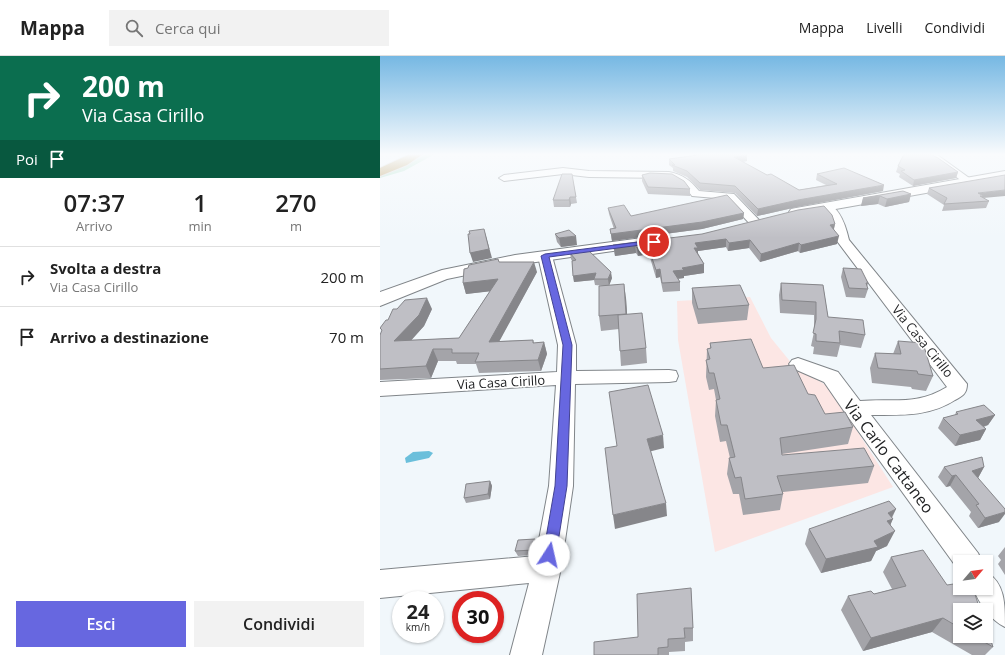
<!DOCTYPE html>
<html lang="it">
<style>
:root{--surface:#fff;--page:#f2f2f2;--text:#222;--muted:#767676;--line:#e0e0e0;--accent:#6767e0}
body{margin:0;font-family:"Open Sans",sans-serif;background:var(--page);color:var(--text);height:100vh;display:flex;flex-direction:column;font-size:15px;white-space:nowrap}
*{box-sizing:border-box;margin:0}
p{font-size:13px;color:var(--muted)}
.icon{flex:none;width:22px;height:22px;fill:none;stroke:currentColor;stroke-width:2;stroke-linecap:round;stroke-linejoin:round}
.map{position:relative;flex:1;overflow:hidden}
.panel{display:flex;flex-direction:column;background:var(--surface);width:380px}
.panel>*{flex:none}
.banner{background:#0b6e4f;color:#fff;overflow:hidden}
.needle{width:26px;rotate:61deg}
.buttons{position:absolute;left:573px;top:499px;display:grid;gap:8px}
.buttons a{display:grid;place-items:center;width:40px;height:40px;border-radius:0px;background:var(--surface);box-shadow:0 1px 3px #0004;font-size:20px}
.speed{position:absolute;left:12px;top:535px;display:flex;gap:8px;font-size:20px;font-weight:700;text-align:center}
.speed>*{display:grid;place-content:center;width:52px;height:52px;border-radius:50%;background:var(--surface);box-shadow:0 1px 3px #0004;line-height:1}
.speed small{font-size:10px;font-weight:400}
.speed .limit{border:6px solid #d22;background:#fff;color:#111}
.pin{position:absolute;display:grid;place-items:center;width:34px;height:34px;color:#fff;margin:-17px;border:2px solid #fff;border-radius:50%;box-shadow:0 1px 4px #0007}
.me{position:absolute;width:44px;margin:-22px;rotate:10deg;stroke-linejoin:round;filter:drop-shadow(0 0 3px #0008)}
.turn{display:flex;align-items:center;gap:14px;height:84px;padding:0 16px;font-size:18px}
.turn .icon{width:52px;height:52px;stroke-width:2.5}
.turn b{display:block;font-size:28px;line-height:34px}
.then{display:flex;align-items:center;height:38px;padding:0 16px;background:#0003;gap:8px;font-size:15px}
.eta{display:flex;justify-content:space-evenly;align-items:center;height:68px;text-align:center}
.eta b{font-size:24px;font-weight:600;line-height:28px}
.primary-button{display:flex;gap:8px;margin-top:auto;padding:8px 16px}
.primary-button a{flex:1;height:46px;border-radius:0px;background:var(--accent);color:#fff;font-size:16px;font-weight:600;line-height:46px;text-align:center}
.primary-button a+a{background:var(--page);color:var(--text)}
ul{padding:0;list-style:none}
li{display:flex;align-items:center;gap:12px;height:60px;padding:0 16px;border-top:1px solid var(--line)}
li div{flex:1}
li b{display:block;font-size:15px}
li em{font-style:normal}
header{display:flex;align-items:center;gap:24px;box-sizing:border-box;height:56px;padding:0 20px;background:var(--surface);border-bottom:1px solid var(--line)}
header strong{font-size:19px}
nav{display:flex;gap:22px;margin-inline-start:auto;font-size:14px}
.search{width:280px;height:36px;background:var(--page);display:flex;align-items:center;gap:10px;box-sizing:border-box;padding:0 14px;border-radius:0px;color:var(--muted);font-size:15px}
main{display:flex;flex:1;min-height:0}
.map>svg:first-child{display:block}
.education{fill:#fce6e4}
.green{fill:#abe0c6}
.water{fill:#6bbfdb}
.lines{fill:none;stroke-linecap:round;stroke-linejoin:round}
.minor-casing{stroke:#808589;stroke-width:2}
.tertiary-casing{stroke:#808589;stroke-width:2}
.motorway-casing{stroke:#d2d2d3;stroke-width:2}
.minor{fill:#fff;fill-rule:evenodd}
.tertiary{fill:#fff;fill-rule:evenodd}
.motorway{fill:#aa8537;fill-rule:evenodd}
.wall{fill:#a4a4a9}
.shaded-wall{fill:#86868a}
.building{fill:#bfbfc5;stroke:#86868a}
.route{fill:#6767e0;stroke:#434392}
.labels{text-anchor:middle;stroke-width:3;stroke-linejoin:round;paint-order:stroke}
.street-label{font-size:13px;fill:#1e1f21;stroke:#fff}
.near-street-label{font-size:16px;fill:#1e1f21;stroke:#fff}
</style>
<header>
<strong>Mappa</strong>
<div class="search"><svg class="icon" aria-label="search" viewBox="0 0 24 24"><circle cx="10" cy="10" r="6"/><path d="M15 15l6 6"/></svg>Cerca qui</div>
<nav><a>Mappa</a><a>Livelli</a><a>Condividi</a></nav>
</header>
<main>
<section class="panel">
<div class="banner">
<div class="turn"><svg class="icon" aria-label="right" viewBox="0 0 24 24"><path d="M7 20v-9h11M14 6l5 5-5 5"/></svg><div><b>200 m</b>Via Casa Cirillo</div></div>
<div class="then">Poi<svg class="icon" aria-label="arrive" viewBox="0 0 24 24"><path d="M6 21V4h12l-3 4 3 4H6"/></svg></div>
</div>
<div class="eta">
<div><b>07:37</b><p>Arrivo</p></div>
<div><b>1</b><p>min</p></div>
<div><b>270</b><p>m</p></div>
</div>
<ul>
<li><svg class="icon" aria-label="right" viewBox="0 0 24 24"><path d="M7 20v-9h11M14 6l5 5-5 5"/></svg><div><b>Svolta a destra</b><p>Via Casa Cirillo</p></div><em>200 m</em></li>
<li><svg class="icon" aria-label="arrive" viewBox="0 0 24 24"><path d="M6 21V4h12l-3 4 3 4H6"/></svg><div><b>Arrivo a destinazione</b></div><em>70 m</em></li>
</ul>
<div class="primary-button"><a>Esci</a><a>Condividi</a></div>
</section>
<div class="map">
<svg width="625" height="599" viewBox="0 0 625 599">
<rect width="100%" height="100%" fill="#f1f7fb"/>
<path class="education" d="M370 241 391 282 413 309 449 331 513 431 335 496 298 284 297 245Z"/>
<path class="green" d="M46 98H55L24 115 0 122V119L23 111Z"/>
<path class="water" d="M49 395 53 397 49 402 26 407 25 402 33 396Z"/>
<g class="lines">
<g class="minor-casing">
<g id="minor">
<path d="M546 98H556L592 124 591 126H583Z"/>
<path d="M183 112 209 115 289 116C302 118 311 125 319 135L354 138 380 165 374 169 370 168 347 143 312 140 305 131 293 123 289 122 209 121 183 118 124 125 119 122 124 119Z"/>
<path d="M445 147C460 150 466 171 469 184L587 328C587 337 583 340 575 344 549 361 520 359 491 359L598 497 602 506H580V516L466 358 444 326 412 312 409 308 412 304 418 302 458 316 480 345C514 342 536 350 567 331L457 185 452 166 439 150Z"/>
<path d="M165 196 170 197 172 200 196 289V315L289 314 296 315 298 320 296 325 289 326 195 328 193 430 181 512 162 599H130L149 527 0 542V514L156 500 169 430 176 329 0 340V326L177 316 178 289 158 200 160 197Z"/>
<path d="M606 516C625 527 625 547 625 571 610 564 599 547 593 532H606Z"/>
</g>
</g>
<g class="tertiary-casing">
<g id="tertiary">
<path d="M625 115V123L416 160 411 159 409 156 411 153 416 152Z"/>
<path d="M262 182 268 184 270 187 268 190 135 209 67 223 0 250V236L62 214 135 199Z"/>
</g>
</g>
<g class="motorway-casing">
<path id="motorway" d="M30 98H43L27 109 0 120V112Z"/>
</g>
<use href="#minor" class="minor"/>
<use href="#tertiary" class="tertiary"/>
<use href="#motorway" class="motorway"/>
</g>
<g class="wall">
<path d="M314 98H367V105L362 106 387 119 419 134 446 129 436 124 437 118 503 135 417 151 377 160 355 137 320 134 307 121 293 115V112L289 109V103L314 100Z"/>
<path d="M518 110 578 116 576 122 533 130 519 121 520 118 516 116Z"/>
<path d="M192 118 197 147 191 148 190 151H174L173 144Z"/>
<path d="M262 119 310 133V140L268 138 262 125Z"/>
<path d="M549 132 604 142 609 145 606 152 562 155 564 149 547 138Z"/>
<path d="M523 135 531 138 529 146 505 151 498 148 481 150 483 142Z"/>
<path d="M228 152 251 160 364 157 363 163 322 173 232 185 230 173H234L229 158Z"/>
<path d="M455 168 454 173 457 188 420 197 418 195 380 206 369 192 348 195 346 191 318 195V197L324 208V217L304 220V222L298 223 300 226V235L283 236 280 221 276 222 269 198 258 200 256 197 235 200 233 189Z"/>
<path d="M175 178 197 189 181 191 177 186Z"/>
<path d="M190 197 232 222 229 229 246 242 247 258 266 292 267 307 241 310 240 295 239 273 221 275 219 260 224 230 215 229 214 224 194 226 192 205 191 203Z"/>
<path d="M119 206 157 216 119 285 153 284 154 287 164 286 167 298 161 315 99 317 96 308H77L76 305H58L51 322 0 324V279L2 275 0 272 8 264 52 253 44 270 31 284 79 282 110 235 86 238 83 227Z"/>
<path d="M463 212 488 227 487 231 488 233 485 242 466 241 461 221Z"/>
<path d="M401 227 443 229 448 261 485 279 481 292 460 289 457 301 433 298 434 291 431 290 434 276V259L400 257 399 239Z"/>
<path d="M312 232 369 249 367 264 318 268 312 247Z"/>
<path d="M518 285 553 320 546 335 532 333 531 331 492 327 490 312 495 297 513 298Z"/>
<path d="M330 287 383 312 428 338 445 358 473 371 468 388 402 398V399L494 410 488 427 403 436V438L400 454 363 459 359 438H353L347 418 349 402H350L346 385 340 386 335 360 336 344 334 333 329 334 326 321 327 293 330 292Z"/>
<path d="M576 356 615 359 608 369 604 371 606 373 600 384 575 390 558 372 563 362 575 359Z"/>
<path d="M564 411H604L598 422 619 466 598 472 589 460 591 456 570 430 566 431 558 421Z"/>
<path d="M110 425 112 430 110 443 86 447 84 442Z"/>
<path d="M516 453 512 462 507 490 496 495 491 505 441 517 425 488 429 473Z"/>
<path d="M157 488 155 499 138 500 135 495Z"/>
<path d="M625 491V519L618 508 621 504 618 500Z"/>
<path d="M511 501 580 554V580H606L613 591 605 599H592L552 576 483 595 461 554 468 540 494 538 512 533 503 516Z"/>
<path d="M311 532 313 572V585L305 586V595L289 596V599H214L258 581Z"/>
</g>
<g class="shaded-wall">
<path d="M367 99V105L354 107V101Z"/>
<path d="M578 116 576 122 533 130 534 124Z"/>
<path d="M504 129 503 135 417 151 377 160 378 153 418 144Z"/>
<path d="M625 134V140L603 142 602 146 598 137Z"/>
<path d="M531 138 529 146 505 151 507 143Z"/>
<path d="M500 140 498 148 481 150 483 142Z"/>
<path d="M190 141 191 148 190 151 189 144Z"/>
<path d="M364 157 363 163 322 173 232 185 231 178Z"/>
<path d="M455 168 453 176 450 169Z"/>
<path d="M104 173 112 202 93 206 90 197Z"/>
<path d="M196 180 197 189 181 191 179 182Z"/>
<path d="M459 180 457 188 420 197 421 189Z"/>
<path d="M346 183V191L318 195V199L314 200 315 187Z"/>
<path d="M370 184 369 192 348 195 349 187Z"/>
<path d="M419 187 418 195 380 206 381 198Z"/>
<path d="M255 189 256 197 235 200 234 192Z"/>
<path d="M268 190 269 198 258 200 257 192Z"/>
<path d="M154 206 157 216 113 297 109 286Z"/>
<path d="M324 208V217L304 220V222L293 223V215L302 212Z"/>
<path d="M280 213V221L276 222V214Z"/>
<path d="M231 216 232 222 229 230 228 223Z"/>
<path d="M216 217 214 223V224L194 226 193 220Z"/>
<path d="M118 223 122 234 86 238 83 227Z"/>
<path d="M244 228 246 242 248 272 246 258Z"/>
<path d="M47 242 52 253 44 270 20 297 14 285Z"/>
<path d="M164 286 167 298 161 315 158 304Z"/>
<path d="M53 293 58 305 51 322 46 310Z"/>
<path d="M615 359 608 369 590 374 596 364Z"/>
<path d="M606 373 600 384 575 390 580 379Z"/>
<path d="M283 379 284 392 268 396 267 383Z"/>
<path d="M604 411 598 422 592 415Z"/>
<path d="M576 419 570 430 566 431 572 420Z"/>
<path d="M110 425 112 430 110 443 108 438Z"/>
<path d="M286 447 287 460 235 473 233 459Z"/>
<path d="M516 453 510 464 513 463 506 478 508 457Z"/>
<path d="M625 456V458L619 466 598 472 605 462Z"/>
<path d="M515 475 507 490 496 495 491 505 441 517 446 503 494 485Z"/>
<path d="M155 483 157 488 155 499 153 494Z"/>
<path d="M563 562 552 576 483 595 491 582Z"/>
</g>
<g class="building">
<path d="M317 98H367V99L354 101 387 119 391 118 419 134 457 128 437 118 464 112 504 129 418 144 378 153 355 130 320 127 307 115 292 109H295L289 103 318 99Z"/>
<path d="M524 98H550L558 102 578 116 534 124 521 115 525 114 518 110Z"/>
<path d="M270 117 292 118 304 125 310 133 268 131 262 119Z"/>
<path d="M182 118H192L196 141H190L189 144H173Z"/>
<path d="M625 119V134L598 137 604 140H600L609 145 564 148 567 142 549 132Z"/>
<path d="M523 135 531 138 507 143 500 140 483 142Z"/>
<path d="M347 139 364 157 322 166 231 178 230 173 236 172 228 152 244 149 251 160Z"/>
<path d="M444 150 452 159 455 168 450 169 459 180 421 189 419 187 381 198 370 184 349 187 346 183 315 187 318 192H314L324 208 302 212 304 214 293 215 300 226 282 227 280 213 276 214 268 190 257 192 255 189 234 192 233 189 322 178 418 154Z"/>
<path d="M104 173 109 193 90 197 88 178H90L89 175Z"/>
<path d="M189 174 196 180 179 182 175 178Z"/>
<path d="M208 194 231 216 228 223H214L216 217 193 220 192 205 196 204 190 197Z"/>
<path d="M118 203 119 206H154L109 286 153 284V287L164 286 158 304 95 306 99 297H72V293H53L46 310 0 313V279L2 274 0 272 6 264H8L13 253H17L25 244 47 242 39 259 14 285 79 282 118 223 83 227 84 213 88 212 89 209Z"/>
<path d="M463 212 481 213 488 227H486L488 233 469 232Z"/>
<path d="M401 227 443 229 448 261 483 264 485 279 459 275 460 287 436 285V278L433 277 436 263V246L402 244Z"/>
<path d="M244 228 246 258 219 260V230Z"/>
<path d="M360 229 369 249 318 253 312 232Z"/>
<path d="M262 257 266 292 240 295 238 259Z"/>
<path d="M371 283 383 312 414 309 428 338 435 339 445 358 465 356 473 371 400 382 402 399 484 392 494 410 397 420 403 438 365 443 361 421 355 422 349 402 355 401 347 369H341L336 344 340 343 334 317H329L326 304 330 303 327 293 331 292 330 287Z"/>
<path d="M518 285 543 287 553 320 538 318 537 315 498 312 495 297 521 298Z"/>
<path d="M268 329 283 379 267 383 286 447 233 459 225 392 237 390 229 336Z"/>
<path d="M604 349 615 359 596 364 606 373 580 379 563 362 578 358 576 356Z"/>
<path d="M602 401 604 411 592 415 625 453V456L605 462 596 449 599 448 576 419 572 420 564 411Z"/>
<path d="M110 425 108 438 84 442 86 428Z"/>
<path d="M509 445 516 453 508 457 513 463 507 465 515 475 494 485 498 491 446 503 429 473Z"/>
<path d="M155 483 153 494 135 495 138 484Z"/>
<path d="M543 494 567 529 580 527V532H593L600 554H580V572L563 562 491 582 468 540 491 535 494 538 526 530 511 501Z"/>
<path d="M311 532 313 572H304L305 582 288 583V591L278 592V599H214V586L258 581 257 538Z"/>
<path d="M606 570 613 591 594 580H606Z"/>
</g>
<linearGradient id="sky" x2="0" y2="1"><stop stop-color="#76b8e3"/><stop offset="0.54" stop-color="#f9fbfd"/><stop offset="1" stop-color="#f9fbfd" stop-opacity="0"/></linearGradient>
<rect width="625" height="182" fill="url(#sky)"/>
<path class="route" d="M274 184 277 186 276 187 169 201 192 289 187 430 176 499 174 503 169 505 165 503 163 499 175 430 183 289 161 200 165 198Z"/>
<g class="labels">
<g class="street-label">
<text transform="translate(543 285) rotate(51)" y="5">Via Casa Cirillo</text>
<text transform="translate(121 326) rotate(-3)" y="5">Via Casa Cirillo</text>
</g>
<g class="near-street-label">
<text transform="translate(509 400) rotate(53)" y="6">Via Carlo Cattaneo</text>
</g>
</g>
</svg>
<div class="buttons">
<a><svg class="needle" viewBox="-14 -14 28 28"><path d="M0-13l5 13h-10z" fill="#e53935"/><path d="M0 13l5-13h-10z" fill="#767676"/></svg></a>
<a><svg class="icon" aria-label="layers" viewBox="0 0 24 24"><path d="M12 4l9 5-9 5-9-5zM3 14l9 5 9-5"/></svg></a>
</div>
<div class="speed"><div>24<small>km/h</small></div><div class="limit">30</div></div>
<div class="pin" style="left:274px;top:186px;background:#d93025"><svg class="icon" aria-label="arrive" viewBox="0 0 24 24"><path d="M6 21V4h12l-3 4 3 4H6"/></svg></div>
<svg class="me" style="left:169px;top:499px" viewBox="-20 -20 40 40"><circle r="19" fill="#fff"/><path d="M0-13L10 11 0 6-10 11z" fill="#6767e0"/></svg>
</div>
</main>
